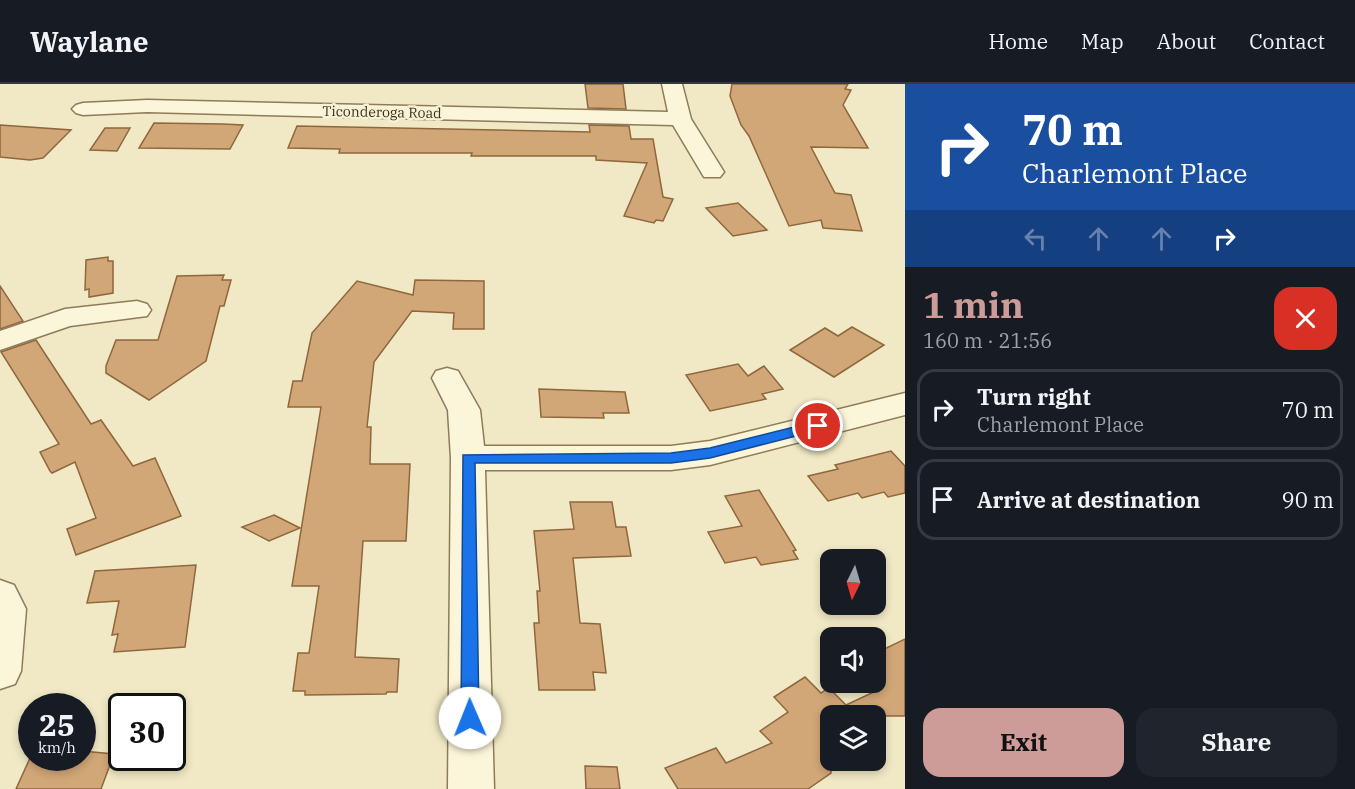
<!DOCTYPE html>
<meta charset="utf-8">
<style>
:root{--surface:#171b24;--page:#20242c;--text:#f1f3f6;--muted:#9ea1a6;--line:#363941;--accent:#cd9c98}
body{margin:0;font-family:"IBM Plex Serif",serif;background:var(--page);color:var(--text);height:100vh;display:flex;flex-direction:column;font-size:22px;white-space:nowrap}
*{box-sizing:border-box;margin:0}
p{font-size:20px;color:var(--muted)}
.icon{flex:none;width:33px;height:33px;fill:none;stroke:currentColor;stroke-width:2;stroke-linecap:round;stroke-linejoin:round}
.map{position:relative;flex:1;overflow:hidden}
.drawer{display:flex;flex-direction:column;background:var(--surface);width:450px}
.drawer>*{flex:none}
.top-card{background:#1a4fa0;color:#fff;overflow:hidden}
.needle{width:39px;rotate:185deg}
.buttons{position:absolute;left:820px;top:465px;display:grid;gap:12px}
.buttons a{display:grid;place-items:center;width:66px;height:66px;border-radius:12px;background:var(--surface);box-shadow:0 3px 9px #0003;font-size:30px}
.speed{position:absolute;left:18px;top:609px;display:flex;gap:12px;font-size:30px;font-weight:700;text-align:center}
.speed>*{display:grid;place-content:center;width:78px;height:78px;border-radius:50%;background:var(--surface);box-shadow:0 3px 9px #0003;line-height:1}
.speed small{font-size:15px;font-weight:400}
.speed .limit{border:3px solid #111;border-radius:9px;background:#fff;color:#111}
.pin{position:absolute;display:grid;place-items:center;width:51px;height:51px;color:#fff;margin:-26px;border:3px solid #fff;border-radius:50%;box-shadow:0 2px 6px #0007}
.me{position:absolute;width:66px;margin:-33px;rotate:359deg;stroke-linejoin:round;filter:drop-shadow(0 0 4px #0008)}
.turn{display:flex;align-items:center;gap:21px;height:126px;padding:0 18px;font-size:27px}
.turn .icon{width:78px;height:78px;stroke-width:2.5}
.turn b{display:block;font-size:42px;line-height:51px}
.lanes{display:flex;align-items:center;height:57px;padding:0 18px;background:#0003;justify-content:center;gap:30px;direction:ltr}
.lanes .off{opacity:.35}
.round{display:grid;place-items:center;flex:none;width:63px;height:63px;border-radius:18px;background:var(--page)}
.headline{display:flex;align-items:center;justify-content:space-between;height:102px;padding:0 18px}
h1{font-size:36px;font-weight:700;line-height:45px;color:var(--accent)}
.action{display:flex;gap:12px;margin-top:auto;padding:12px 18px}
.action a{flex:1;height:69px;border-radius:18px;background:var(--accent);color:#111;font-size:24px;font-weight:700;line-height:69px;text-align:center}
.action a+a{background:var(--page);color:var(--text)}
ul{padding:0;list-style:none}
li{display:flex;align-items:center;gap:18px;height:81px;margin:0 12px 9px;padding:0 6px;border:3px solid var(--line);border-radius:18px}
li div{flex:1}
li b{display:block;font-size:22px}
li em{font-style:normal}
header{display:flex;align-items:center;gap:36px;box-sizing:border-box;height:84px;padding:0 30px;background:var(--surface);border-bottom:2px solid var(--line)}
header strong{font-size:28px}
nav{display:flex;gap:33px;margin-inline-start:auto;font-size:21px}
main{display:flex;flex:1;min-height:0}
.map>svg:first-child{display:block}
.building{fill:#d2a778;stroke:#8f673d;stroke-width:1.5}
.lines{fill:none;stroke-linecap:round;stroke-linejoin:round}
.minor-casing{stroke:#8e7b59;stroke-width:3}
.minor{fill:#fbf5d9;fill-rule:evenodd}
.route{fill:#1a73e8;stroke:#114b97;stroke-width:1.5}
.labels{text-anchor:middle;stroke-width:5;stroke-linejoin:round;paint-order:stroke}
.far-street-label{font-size:14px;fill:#3d301e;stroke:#f8f2d5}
</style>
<header>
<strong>Waylane</strong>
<nav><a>Home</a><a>Map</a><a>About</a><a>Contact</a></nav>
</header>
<main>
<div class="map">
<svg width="905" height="705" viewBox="0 0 905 705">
<rect width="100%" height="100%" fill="#f1e9c5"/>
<g class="building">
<path d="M585 0H623L626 25 588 24Z"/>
<path d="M732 0H848L845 5 851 6 843 21 868 64 811 63 835 109 851 111 862 147 823 144 821 136 789 142 749 52 741 41 730 12Z"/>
<path d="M154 39 223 40 243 41 230 65 139 64Z"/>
<path d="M0 41 71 46 43 74 30 76 0 73Z"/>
<path d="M589 41 629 42 631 55H653L663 113 673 115 663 137 656 136 654 139 624 132 647 79 596 76V72H471L472 69H339L340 65 288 64 297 42 590 48Z"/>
<path d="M105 44H130L117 67 90 66Z"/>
<path d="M738 119 767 146 733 152 706 124Z"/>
<path d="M108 173V177H113V209L89 213V205L85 206 86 176Z"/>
<path d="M224 191 222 196H231L224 222H220L206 277 149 316 106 289V282L116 256H158L177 192Z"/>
<path d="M415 196 484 197V245H453L454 229 412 227 374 278 367 343H371L370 380H410L406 457H363L355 573 399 575 397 608H387L386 610 305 611V607H293L298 569H309L319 502H292L321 323H288L293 297H302L312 249 357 197 413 211Z"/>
<path d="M0 202 23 237 0 245Z"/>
<path d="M852 243 884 261 834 293 790 266 825 244 838 252Z"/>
<path d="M36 256 91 340 101 336 133 382 155 374 181 432 76 471 67 445 96 434 75 378 52 389 50 387 40 368 59 360 1 268Z"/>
<path d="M738 280 748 292 764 282 783 305 762 310 766 315 710 327 686 291Z"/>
<path d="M539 305 625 308 629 329H603L604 334 541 333Z"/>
<path d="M891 367 905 382V409L888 413 884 408 862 414 858 409 828 417 808 392 838 385 835 381Z"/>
<path d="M759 406 796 466 793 467 798 475 761 481 756 473 725 479 708 448 742 442 725 412Z"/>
<path d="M570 418H612L616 443H626L631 472 573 474 580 539 600 540 606 589 593 588 595 606H539L534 539H539L537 507H540L534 447 574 445Z"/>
<path d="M274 431 300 444 269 457 242 443Z"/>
<path d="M196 481 185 563 114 568 118 550 112 551 119 517 87 519 95 487Z"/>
<path d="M905 555V632H831V689L808 705H678L665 684 716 664 726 679 772 659 760 647 788 628 774 613 805 593 821 609 831 602V606L846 621 876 607V569Z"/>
<path d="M82 667 114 670 101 705H16L30 674H82Z"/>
<path d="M585 682 617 683 620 705H586Z"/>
</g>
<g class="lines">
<g class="minor-casing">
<g id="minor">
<path d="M662 0H682L691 35 724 88 720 93H704L673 41 147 28 83 31 76 29 72 25 76 21 83 19 147 16 668 28Z"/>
<path d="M137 217 147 220 151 226 147 232 70 242 0 266V247L65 225Z"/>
<path d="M447 284 458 287 480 326 484 362H671L710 357 905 309V331L710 381 671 386H485L494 705H448L451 374 448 326 432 294 436 287Z"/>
<path d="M0 496 14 501 26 525 21 587 15 600 0 605Z"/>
</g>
</g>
<use href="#minor" class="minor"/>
</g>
<path class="route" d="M818 337 825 342 823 345 710 374 671 379H475L479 634 476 640 470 642 464 640 461 634 463 371 671 369 710 364Z"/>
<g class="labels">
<g class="far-street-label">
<text transform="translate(382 28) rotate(1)" y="5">Ticonderoga Road</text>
</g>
</g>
</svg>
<div class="buttons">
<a><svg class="needle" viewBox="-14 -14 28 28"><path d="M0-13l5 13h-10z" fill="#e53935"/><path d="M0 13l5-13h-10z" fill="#9ea1a6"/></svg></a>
<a><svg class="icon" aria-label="sound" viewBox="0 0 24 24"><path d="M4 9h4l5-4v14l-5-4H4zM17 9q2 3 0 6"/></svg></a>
<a><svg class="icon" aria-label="layers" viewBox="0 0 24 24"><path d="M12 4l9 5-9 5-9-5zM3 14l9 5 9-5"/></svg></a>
</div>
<div class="speed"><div>25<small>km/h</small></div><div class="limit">30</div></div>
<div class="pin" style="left:818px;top:342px;background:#d93025"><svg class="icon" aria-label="arrive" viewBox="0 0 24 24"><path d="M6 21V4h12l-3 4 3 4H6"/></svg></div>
<svg class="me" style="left:470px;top:634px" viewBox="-20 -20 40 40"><circle r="19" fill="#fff"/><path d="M0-13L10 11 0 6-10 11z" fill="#1a73e8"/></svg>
</div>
<section class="drawer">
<div class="top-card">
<div class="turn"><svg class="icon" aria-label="right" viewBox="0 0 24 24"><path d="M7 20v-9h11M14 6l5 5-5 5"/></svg><div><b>70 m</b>Charlemont Place</div></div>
<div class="lanes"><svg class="icon off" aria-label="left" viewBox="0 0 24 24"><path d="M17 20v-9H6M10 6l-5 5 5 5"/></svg><svg class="icon off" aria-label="ahead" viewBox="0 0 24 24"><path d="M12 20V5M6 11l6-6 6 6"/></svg><svg class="icon off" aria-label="ahead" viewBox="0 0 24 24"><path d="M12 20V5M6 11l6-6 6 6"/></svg><svg class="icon" aria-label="right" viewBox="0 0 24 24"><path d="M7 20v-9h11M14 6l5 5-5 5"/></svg></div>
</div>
<div class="headline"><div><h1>1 min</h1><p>160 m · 21:56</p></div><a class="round" style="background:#d93025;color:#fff"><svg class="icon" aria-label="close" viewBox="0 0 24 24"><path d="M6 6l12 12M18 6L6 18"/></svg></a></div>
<ul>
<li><svg class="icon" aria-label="right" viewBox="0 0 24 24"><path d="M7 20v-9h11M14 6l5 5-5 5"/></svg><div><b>Turn right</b><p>Charlemont Place</p></div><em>70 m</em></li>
<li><svg class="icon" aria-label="arrive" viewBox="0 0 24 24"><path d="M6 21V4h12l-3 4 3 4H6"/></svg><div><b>Arrive at destination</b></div><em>90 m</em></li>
</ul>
<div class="action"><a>Exit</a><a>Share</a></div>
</section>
</main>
